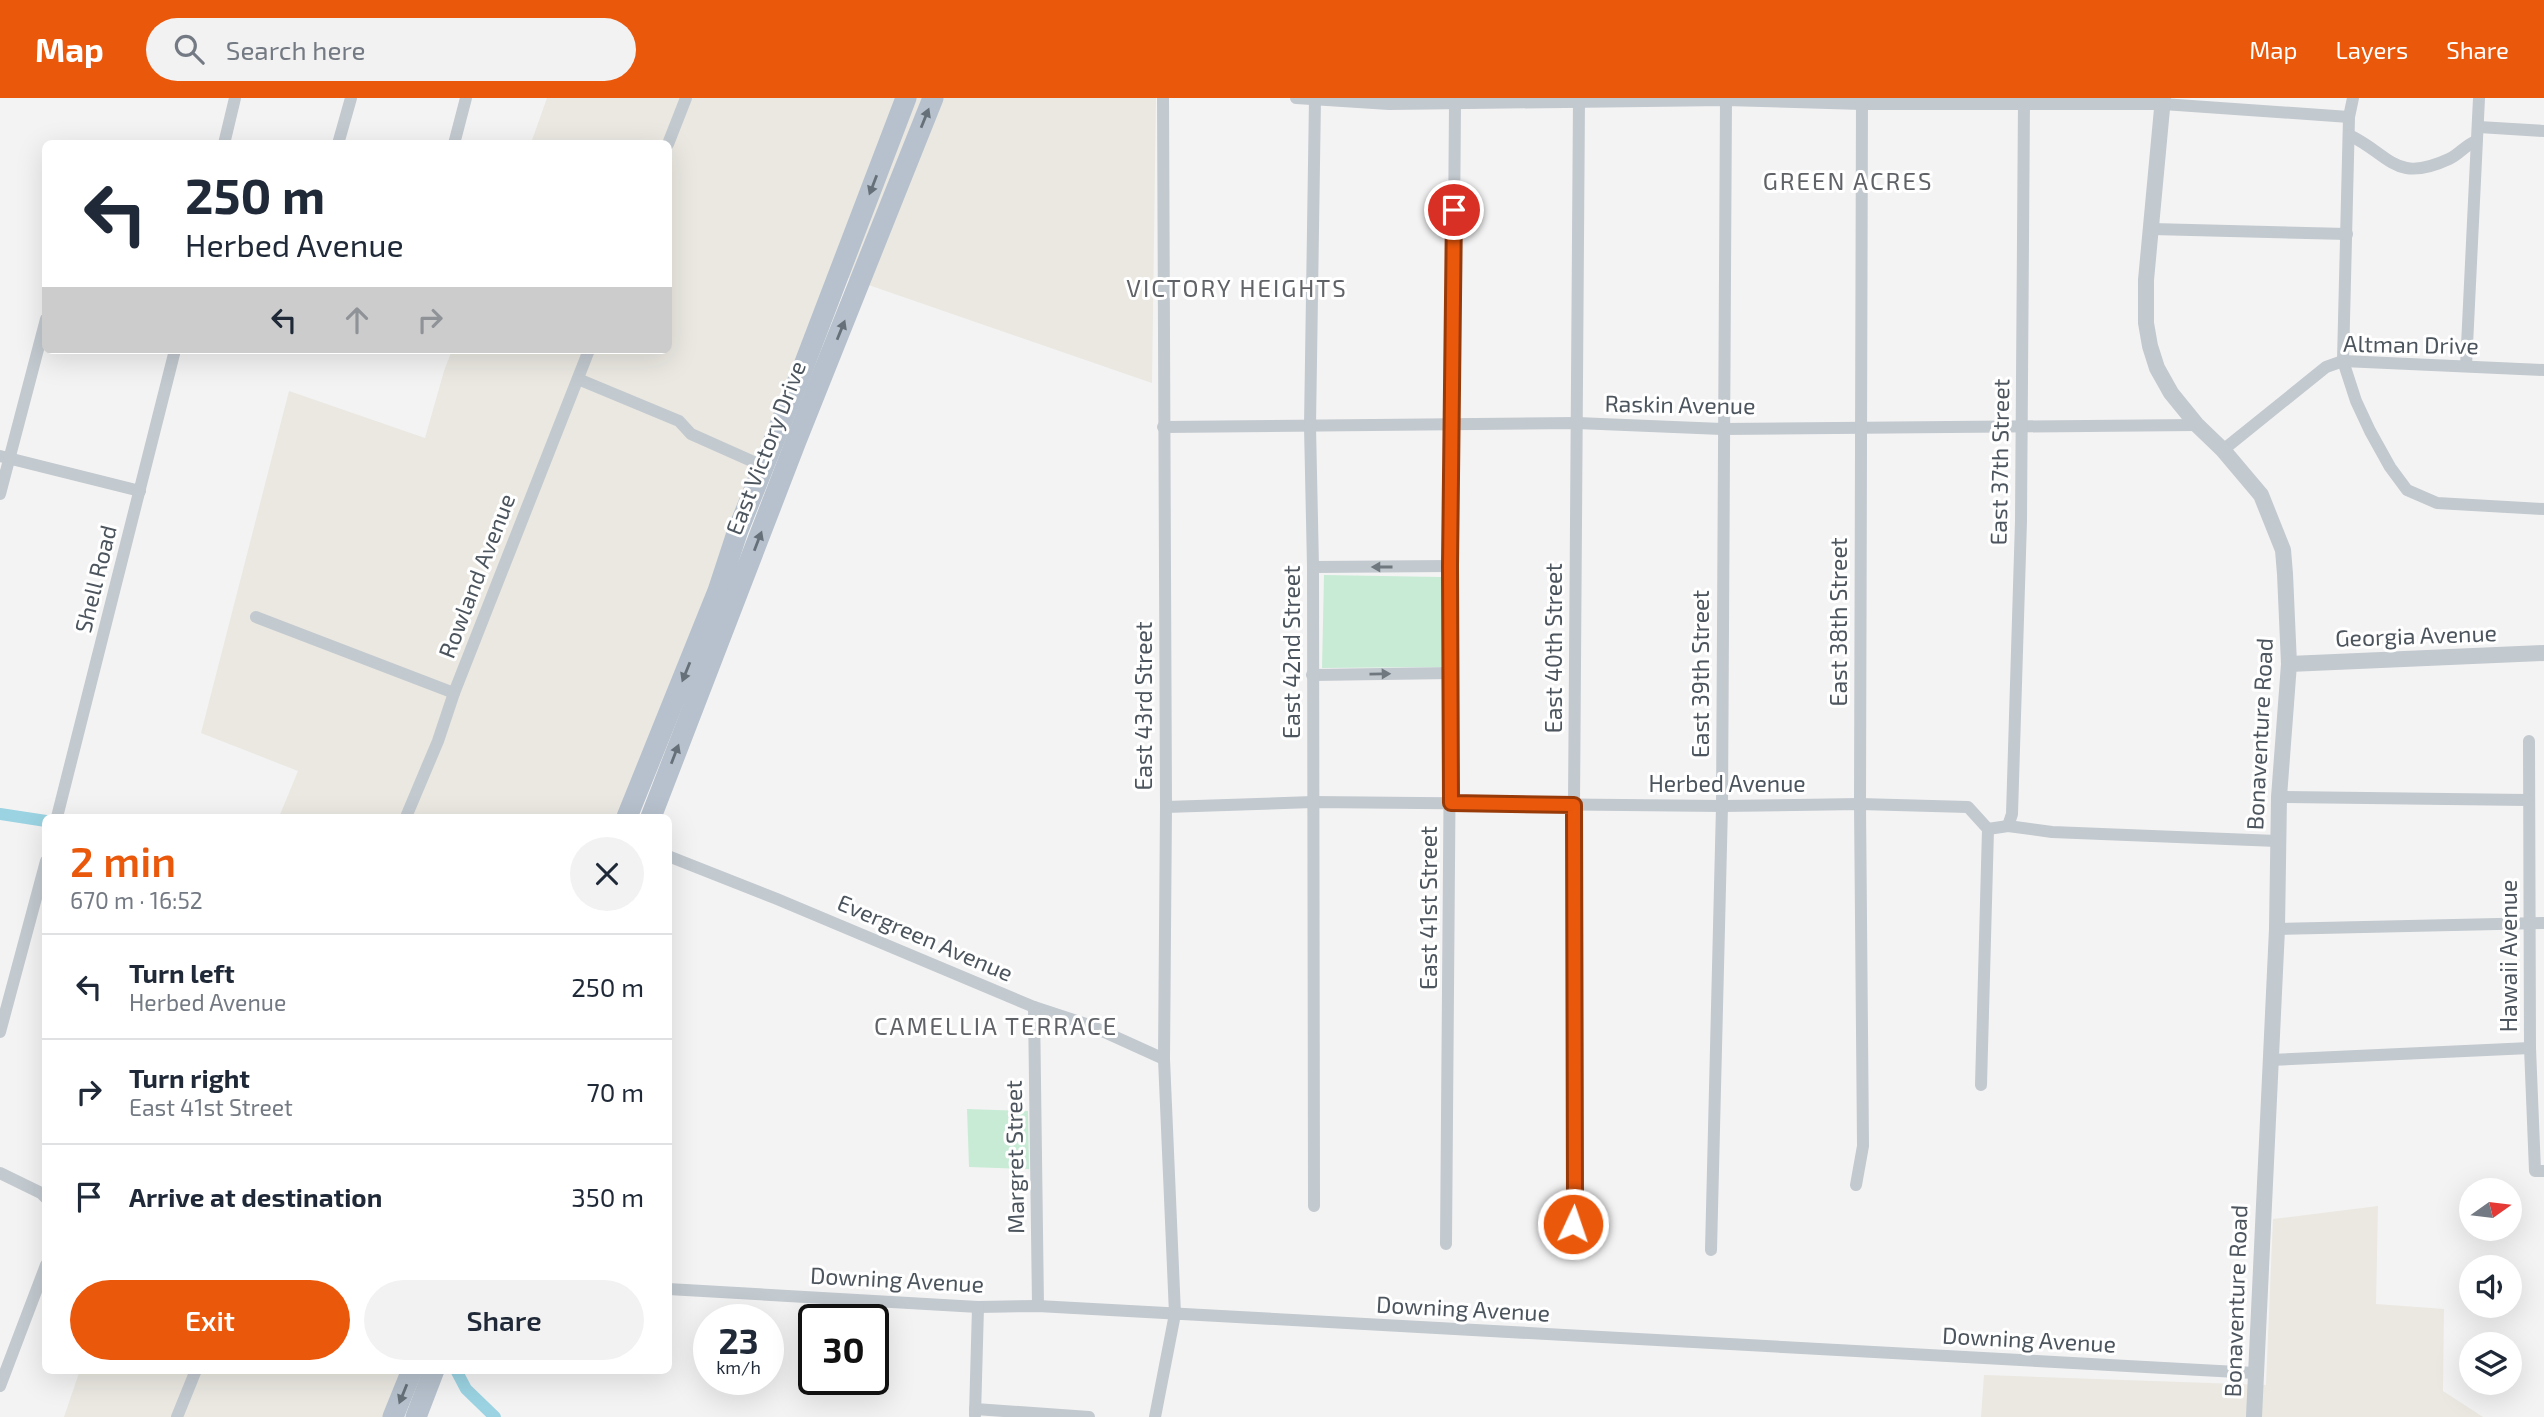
<!DOCTYPE html>
<meta charset="utf-8">
<style>
:root{--surface:#fff;--page:#f2f2f3;--text:#1f2937;--muted:#747a83;--line:#e0e1e3;--accent:#ea580c}
body{margin:0;font-family:"Exo 2",sans-serif;background:var(--page);color:var(--text);height:100vh;display:flex;flex-direction:column;font-size:26px;white-space:nowrap}
*{box-sizing:border-box;margin:0}
p{font-size:23px;color:var(--muted)}
.icon{flex:none;width:38px;height:38px;fill:none;stroke:currentColor;stroke-width:2;stroke-linecap:round;stroke-linejoin:round}
.map{position:relative;flex:1;overflow:hidden}
.details{position:absolute;left:42px;top:716px;width:630px;height:560px;display:flex;flex-direction:column;background:var(--surface);border-radius:10px;box-shadow:0 7px 28px #0002}
.details>*{flex:none}
.top-card{position:absolute;left:42px;top:42px;width:630px;height:214px;border-radius:10px;box-shadow:0 7px 28px #0002;background:#fff;color:var(--text);overflow:hidden}
.needle{width:46px;rotate:76deg}
.tools{position:absolute;left:2459px;top:1080px;display:grid;gap:14px}
.tools a{display:grid;place-items:center;width:63px;height:63px;border-radius:50%;background:var(--surface);box-shadow:0 7px 28px #0002;font-size:35px}
.speed{position:absolute;left:693px;top:1206px;display:flex;gap:14px;font-size:35px;font-weight:700;text-align:center}
.speed>*{display:grid;place-content:center;width:91px;height:91px;border-radius:50%;background:var(--surface);box-shadow:0 7px 28px #0002;line-height:1}
.speed small{font-size:18px;font-weight:400}
.speed .limit{border:4px solid #111;border-radius:10px;background:#fff;color:#111}
.pin{position:absolute;display:grid;place-items:center;width:60px;height:60px;color:#fff;margin:-30px;border:4px solid #fff;border-radius:50%;box-shadow:0 2px 7px #0007}
.me{position:absolute;width:77px;margin:-38px;rotate:3deg;stroke-linejoin:round;filter:drop-shadow(0 0 5px #0008)}
.turn{display:flex;align-items:center;gap:24px;height:147px;padding:0 28px;font-size:32px}
.turn .icon{width:91px;height:91px;stroke-width:2.5}
.turn b{display:block;font-size:49px;line-height:60px}
.lanes{display:flex;align-items:center;height:66px;padding:0 28px;background:#0003;justify-content:center;gap:35px;direction:ltr}
.lanes .off{opacity:.35}
.round{display:grid;place-items:center;flex:none;width:74px;height:74px;border-radius:37px;background:var(--page)}
.summary{display:flex;align-items:center;justify-content:space-between;height:119px;padding:0 28px}
h1{font-size:42px;font-weight:600;line-height:52px;color:var(--accent)}
.primary-button{display:flex;gap:14px;margin-top:auto;padding:14px 28px}
.primary-button a{flex:1;height:80px;border-radius:42px;background:var(--accent);color:#fff;font-size:28px;font-weight:600;line-height:80px;text-align:center}
.primary-button a+a{background:var(--page);color:var(--text)}
ul{padding:0;list-style:none}
li{display:flex;align-items:center;gap:21px;height:105px;padding:0 28px;border-top:2px solid var(--line)}
li div{flex:1}
li b{display:block;font-size:26px}
li em{font-style:normal}
header{display:flex;align-items:center;gap:42px;box-sizing:border-box;height:98px;padding:0 35px;background:var(--accent);color:#fff}
header strong{font-size:33px}
nav{display:flex;gap:38px;margin-inline-start:auto;font-size:24px}
.search{width:490px;height:63px;background:var(--page);display:flex;align-items:center;gap:18px;box-sizing:border-box;padding:0 24px;border-radius:38px;color:var(--muted);font-size:26px}
.map>svg:first-child{display:block}
.commercial{fill:#eae8e1}
.green{fill:#c8ebd6}
.lines{fill:none;stroke-linecap:round;stroke-linejoin:round}
.canal{stroke:#9bd3e2;stroke-width:12}
.minor{stroke:#c2c9cf;stroke-width:12}
.tertiary{stroke:#c2c9cf;stroke-width:16}
.primary{stroke:#b6c1cd;stroke-width:21}
.oneway{fill:#667079}
.oneway2{fill:#6f787f}
.route-casing{stroke:#983908;stroke-width:18}
.route{stroke:#ea580c;stroke-width:12}
.labels{text-anchor:middle;stroke-width:6;stroke-linejoin:round;paint-order:stroke}
.street-label{font-size:23px;fill:#4c555d;stroke:#fff}
.neighbourhood-label{font-size:24px;letter-spacing:2px;fill:#5f6266;stroke:#fff}
</style>
<header>
<strong>Map</strong>
<div class="search"><svg class="icon" aria-label="search" viewBox="0 0 24 24"><circle cx="10" cy="10" r="6"/><path d="M15 15l6 6"/></svg>Search here</div>
<nav><a>Map</a><a>Layers</a><a>Share</a></nav>
</header>
<div class="map">
<svg width="2544" height="1319" viewBox="0 0 2544 1319">
<rect width="100%" height="100%" fill="#f4f3f3"/>
<g class="commercial">
<path d="M547 0H1156L1152 285 834 175 622 719H279L298 673 201 635 289 293 425 340 444 273 452 252H668V46L531 45Z"/>
<path d="M2378 1108 2376 1206 2444 1211 2443 1293 2483 1319H1981L1984 1277 2266 1287 2273 1121Z"/>
<path d="M80 1272H407L388 1319H64Z"/>
</g>
<g class="green">
<path d="M1324 477 1442 479 1441 569 1322 570Z"/>
<path d="M967 1011 1028 1013 1029 1071 969 1069Z"/>
</g>
<g class="lines">
<g class="canal">
<path d="M0 716 46 723"/>
<path d="M456 1272 466 1291 495 1319"/>
</g>
<g class="minor">
<path d="M1296 0 1389 6 1726 2 1862 6H2163L2349 19"/>
<path d="M2353 0 2349 19 2343 263 2356 303 2370 333 2390 369 2407 392 2437 405 2544 411"/>
<path d="M2479 29 2544 33"/>
<path d="M2349 37C2391 57 2395 86 2449 61 2460 56 2464 48 2476 43"/>
<path d="M224 46 235 0"/>
<path d="M338 46 351 0"/>
<path d="M454 46 466 0"/>
<path d="M668 46 686 0"/>
<path d="M2152 131 2347 136"/>
<path d="M2466 268 2479 0"/>
<path d="M578 281 679 323 691 336 763 368"/>
<path d="M1163 329 1577 325 1722 331 2197 327"/>
<path d="M2223 352 2326 269 2343 263 2544 272"/>
<path d="M0 358 140 393"/>
<path d="M0 396 46 221"/>
<path d="M1313 469 1450 468"/>
<path d="M256 519 454 595"/>
<path d="M1312 577 1452 575"/>
<path d="M2529 643 2530 950 2535 1073H2544"/>
<path d="M2279 699 2528 702"/>
<path d="M1166 709 1313 704 1722 708 1860 706 1968 709 1988 731 2008 728 2052 734 2277 743"/>
<path d="M57 719 175 252"/>
<path d="M406 719 438 643 454 595 589 252"/>
<path d="M2008 728 2012 716 2021 423 2024 1"/>
<path d="M668 758 777 801 1034 909 1089 927 1164 961"/>
<path d="M2277 831 2544 825"/>
<path d="M1034 909 1038 1208"/>
<path d="M0 934 46 763"/>
<path d="M2270 962 2530 950"/>
<path d="M1981 987 1988 731"/>
<path d="M0 1075 41 1095 46 1100"/>
<path d="M1856 1087 1863 1048 1860 706 1862 0"/>
<path d="M1314 1108 1313 469 1310 328 1315 0"/>
<path d="M1573 1126 1575 1101 1574 707 1579 0"/>
<path d="M1446 1146 1455 6"/>
<path d="M1711 1152 1722 708 1726 0"/>
<path d="M668 1191 978 1209 1038 1208 2255 1275"/>
<path d="M0 1288 46 1167"/>
<path d="M975 1311 1089 1319"/>
<path d="M975 1317 978 1209"/>
<path d="M177 1319 196 1272"/>
<path d="M1155 1319 1175 1216 1164 961 1166 709 1163 0"/>
</g>
<g class="tertiary">
<path d="M2163 0 2146 182V225L2150 248 2157 270 2171 295 2197 327 2223 352 2261 397 2283 452 2285 476 2289 566 2279 699 2277 831 2254 1319"/>
<path d="M2289 566 2544 555"/>
</g>
<g class="primary">
<path d="M627 719 718 493 738 432 801 275 906 0"/>
<path d="M651 719 796 343 933 0"/>
<path d="M393 1319 412 1272"/>
<path d="M416 1319 434 1272"/>
</g>
</g>
<defs><path id="oneway-solid" d="M-6-.8H1V-3.2L6.5 0L1 3.2V.8H-6Z" transform="scale(1.75)"/></defs>
<g class="oneway">
<use href="#oneway-solid" transform="translate(925 20) rotate(-68)"/>
<use href="#oneway-solid" transform="translate(873 87) rotate(111)"/>
<use href="#oneway-solid" transform="translate(841 232) rotate(-68)"/>
<use href="#oneway-solid" transform="translate(758 443) rotate(-69)"/>
<use href="#oneway-solid" transform="translate(686 574) rotate(112)"/>
<use href="#oneway-solid" transform="translate(675 656) rotate(-69)"/>
<use href="#oneway-solid" transform="translate(403 1296) rotate(112)"/>
</g>
<g class="oneway2">
<use href="#oneway-solid" transform="translate(1382 469) rotate(180)"/>
<use href="#oneway-solid" transform="translate(1380 576) rotate(-1)"/>
</g>
<g class="lines">
<g class="route-casing">
<path id="route" d="M1454 112 1450 468 1451 705 1574 707 1575 1101 1573 1126"/>
</g>
<use href="#route" class="route"/>
</g>
<g class="labels">
<g class="street-label">
<text transform="translate(2411 247) rotate(1)" y="8">Altman Drive</text>
<text transform="translate(1680 307) rotate(1)" y="8">Raskin Avenue</text>
<text transform="translate(766 350) rotate(-69)" y="8">East Victory Drive</text>
<text transform="translate(2000 364) rotate(-89)" y="8">East 37th Street</text>
<text transform="translate(477 478) rotate(-69)" y="8">Rowland Avenue</text>
<text transform="translate(96 481) rotate(-76)" y="8">Shell Road</text>
<text transform="translate(1839 524) rotate(-90)" y="8">East 38th Street</text>
<text transform="translate(2416 538) rotate(-2)" y="8">Georgia Avenue</text>
<text transform="translate(1554 550) rotate(-90)" y="8">East 40th Street</text>
<text transform="translate(1292 554) rotate(-90)" y="8">East 42nd Street</text>
<text transform="translate(1701 576) rotate(-90)" y="8">East 39th Street</text>
<text transform="translate(1144 608) rotate(-90)" y="8">East 43rd Street</text>
<text transform="translate(2260 636) rotate(-87)" y="8">Bonaventure Road</text>
<text x="1727" y="694">Herbed Avenue</text>
<text transform="translate(1429 810) rotate(-90)" y="8">East 41st Street</text>
<text transform="translate(925 840) rotate(23)" y="8">Evergreen Avenue</text>
<text transform="translate(2509 858) rotate(-90)" y="8">Hawaii Avenue</text>
<text transform="translate(1015 1059) rotate(-91)" y="8">Margret Street</text>
<text transform="translate(897 1182) rotate(3)" y="8">Downing Avenue</text>
<text transform="translate(2236 1203) rotate(-88)" y="8">Bonaventure Road</text>
<text transform="translate(1463 1211) rotate(3)" y="8">Downing Avenue</text>
<text transform="translate(2029 1242) rotate(3)" y="8">Downing Avenue</text>
</g>
<g class="neighbourhood-label">
<text x="1848" y="92">GREEN ACRES</text>
<text x="1237" y="199">VICTORY HEIGHTS</text>
<text x="996" y="937">CAMELLIA TERRACE</text>
</g>
</g>
</svg>
<div class="tools">
<a><svg class="needle" viewBox="-14 -14 28 28"><path d="M0-13l5 13h-10z" fill="#e53935"/><path d="M0 13l5-13h-10z" fill="#747a83"/></svg></a>
<a><svg class="icon" aria-label="sound" viewBox="0 0 24 24"><path d="M4 9h4l5-4v14l-5-4H4zM17 9q2 3 0 6"/></svg></a>
<a><svg class="icon" aria-label="layers" viewBox="0 0 24 24"><path d="M12 4l9 5-9 5-9-5zM3 14l9 5 9-5"/></svg></a>
</div>
<div class="speed"><div>23<small>km/h</small></div><div class="limit">30</div></div>
<div class="pin" style="left:1454px;top:112px;background:#d93025"><svg class="icon" aria-label="arrive" viewBox="0 0 24 24"><path d="M6 21V4h12l-3 4 3 4H6"/></svg></div>
<svg class="me" style="left:1573px;top:1126px" viewBox="-20 -20 40 40"><circle r="17" fill="#ea580c" stroke="#fff" stroke-width="3"/><path d="M0-11L8 9 0 5-8 9z" fill="#fff"/></svg>
<div class="top-card">
<div class="turn"><svg class="icon" aria-label="left" viewBox="0 0 24 24"><path d="M17 20v-9H6M10 6l-5 5 5 5"/></svg><div><b>250 m</b>Herbed Avenue</div></div>
<div class="lanes"><svg class="icon" aria-label="left" viewBox="0 0 24 24"><path d="M17 20v-9H6M10 6l-5 5 5 5"/></svg><svg class="icon off" aria-label="ahead" viewBox="0 0 24 24"><path d="M12 20V5M6 11l6-6 6 6"/></svg><svg class="icon off" aria-label="right" viewBox="0 0 24 24"><path d="M7 20v-9h11M14 6l5 5-5 5"/></svg></div>
</div>
<section class="details">
<div class="summary"><div><h1>2 min</h1><p>670 m · 16:52</p></div><a class="round"><svg class="icon" aria-label="close" viewBox="0 0 24 24"><path d="M6 6l12 12M18 6L6 18"/></svg></a></div>
<ul>
<li><svg class="icon" aria-label="left" viewBox="0 0 24 24"><path d="M17 20v-9H6M10 6l-5 5 5 5"/></svg><div><b>Turn left</b><p>Herbed Avenue</p></div><em>250 m</em></li>
<li><svg class="icon" aria-label="right" viewBox="0 0 24 24"><path d="M7 20v-9h11M14 6l5 5-5 5"/></svg><div><b>Turn right</b><p>East 41st Street</p></div><em>70 m</em></li>
<li><svg class="icon" aria-label="arrive" viewBox="0 0 24 24"><path d="M6 21V4h12l-3 4 3 4H6"/></svg><div><b>Arrive at destination</b></div><em>350 m</em></li>
</ul>
<div class="primary-button"><a>Exit</a><a>Share</a></div>
</section>
</div>
